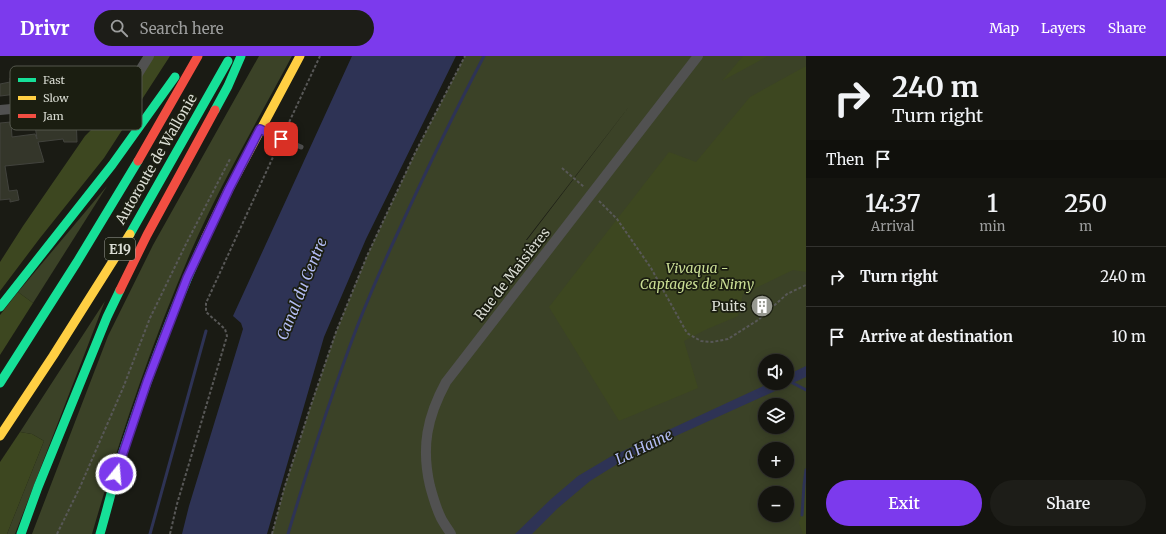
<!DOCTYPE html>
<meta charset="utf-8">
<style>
:root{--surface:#14140f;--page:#1d1d18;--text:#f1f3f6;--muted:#9d9e9e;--line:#33332f;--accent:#7c3aed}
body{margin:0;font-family:Merriweather,serif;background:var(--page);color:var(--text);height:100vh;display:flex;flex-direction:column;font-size:15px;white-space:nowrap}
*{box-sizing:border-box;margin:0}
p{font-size:13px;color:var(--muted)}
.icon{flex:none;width:22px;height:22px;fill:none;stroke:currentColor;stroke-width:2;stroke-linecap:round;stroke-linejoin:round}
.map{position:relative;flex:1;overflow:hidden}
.details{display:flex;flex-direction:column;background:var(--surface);width:360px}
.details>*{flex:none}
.top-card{background:#14140f;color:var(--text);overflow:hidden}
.fabs{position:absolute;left:758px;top:298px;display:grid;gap:8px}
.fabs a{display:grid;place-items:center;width:36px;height:36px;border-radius:50%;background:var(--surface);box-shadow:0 2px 10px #0003,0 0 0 1px var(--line);font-size:20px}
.pin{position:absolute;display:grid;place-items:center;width:34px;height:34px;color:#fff;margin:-17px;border-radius:8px;box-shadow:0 2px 6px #0006}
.me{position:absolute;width:44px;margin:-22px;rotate:17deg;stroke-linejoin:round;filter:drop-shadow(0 0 3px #0008)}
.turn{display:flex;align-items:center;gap:14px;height:84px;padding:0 20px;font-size:18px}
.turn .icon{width:52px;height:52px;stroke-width:2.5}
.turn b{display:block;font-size:28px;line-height:34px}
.then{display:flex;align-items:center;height:38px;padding:0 20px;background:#0003;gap:8px;font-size:15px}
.eta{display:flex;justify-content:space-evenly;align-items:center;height:68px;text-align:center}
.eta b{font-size:24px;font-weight:600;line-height:28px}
.cta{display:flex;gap:8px;margin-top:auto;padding:8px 20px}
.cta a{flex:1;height:46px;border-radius:24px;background:var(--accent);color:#fff;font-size:16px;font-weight:600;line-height:46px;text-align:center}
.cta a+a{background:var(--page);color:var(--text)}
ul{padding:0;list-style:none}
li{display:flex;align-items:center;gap:12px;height:60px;padding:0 20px;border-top:1px solid var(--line)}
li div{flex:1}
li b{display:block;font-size:15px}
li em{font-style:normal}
header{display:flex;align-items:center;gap:24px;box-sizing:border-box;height:56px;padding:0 20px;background:var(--accent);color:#fff}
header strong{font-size:19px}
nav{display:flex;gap:22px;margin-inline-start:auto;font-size:14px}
.search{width:280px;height:36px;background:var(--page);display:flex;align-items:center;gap:10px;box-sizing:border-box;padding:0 14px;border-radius:22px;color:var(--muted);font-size:15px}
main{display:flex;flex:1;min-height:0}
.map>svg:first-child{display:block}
.green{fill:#3b4227;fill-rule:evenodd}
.forest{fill:#3d4720}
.water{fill:#2e3355}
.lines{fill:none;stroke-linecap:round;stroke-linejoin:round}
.stream{stroke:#2e3355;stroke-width:3}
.building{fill:#34362a;stroke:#42433d}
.path{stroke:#585857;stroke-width:2;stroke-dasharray:3 2;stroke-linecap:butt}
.lane{stroke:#515151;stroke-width:5}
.street{stroke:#515151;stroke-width:10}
.fast{stroke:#16e098;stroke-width:9}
.slow{stroke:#ffcf43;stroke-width:9}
.jam{stroke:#f24e42;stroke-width:9}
.route-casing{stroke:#51269a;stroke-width:10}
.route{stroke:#7c3aed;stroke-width:7}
.labels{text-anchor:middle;stroke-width:3.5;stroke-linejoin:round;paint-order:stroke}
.shield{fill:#1b1e11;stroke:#a1a49a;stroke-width:1}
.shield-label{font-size:13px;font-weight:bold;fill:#daddd4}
.street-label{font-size:14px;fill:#daddd4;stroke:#1b1e11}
.park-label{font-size:14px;font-style:italic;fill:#c9dd94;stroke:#1b1e11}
.poi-label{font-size:14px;fill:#daddd4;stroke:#1b1e11;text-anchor:end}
.water-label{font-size:15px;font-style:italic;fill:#b3bcf3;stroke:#1b1e11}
.key{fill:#1b1e11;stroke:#54574c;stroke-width:1}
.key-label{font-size:11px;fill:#daddd4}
</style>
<header>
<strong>Drivr</strong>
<div class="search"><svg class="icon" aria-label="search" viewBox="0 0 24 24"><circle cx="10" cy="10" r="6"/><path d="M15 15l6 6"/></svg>Search here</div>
<nav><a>Map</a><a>Layers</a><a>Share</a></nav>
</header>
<main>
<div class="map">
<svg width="806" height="478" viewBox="0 0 806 478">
<rect width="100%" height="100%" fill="#1a1b14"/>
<g class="green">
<path d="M259 0H292C258 64 221 127 192 193 152 286 120 381 92 478H32L108 280 153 189Z"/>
<path d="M465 0H806V478H272L284 433 310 352 336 276 367 200 415 97ZM631 48 527 184H526ZM765 305H787V327H765ZM765 349H787V371H765ZM765 393H787V415H765ZM765 437H787V459H765Z"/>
<path d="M107 130 33 247 18 236Z"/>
<path d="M105 245 15 478H7L44 385 32 378 20 376Z"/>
</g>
<g class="forest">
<path d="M149 0H170L104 102 40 182 0 235V206L23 170 85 80 105 60 134 24Z"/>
<path d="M743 0H768L722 25Z"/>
<path d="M806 10V216L793 214 743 238 738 260 705 274 684 285 698 332 619 365 549 251 669 96 696 106 750 41Z"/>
<path d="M18 236 33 247 0 299V259Z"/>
<path d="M20 376 32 378 44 385 7 478H0V406Z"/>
<path d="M806 414V478H803L799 467C805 452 803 431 806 414Z"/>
</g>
<g class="water">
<path d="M352 0H456L366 183 324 281 267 478H182L189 450 243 273 241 267 233 260Z"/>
<path d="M806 310V321L627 402 590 425 558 452 532 478H515L551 443 578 420 610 401 770 327H787V319Z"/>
</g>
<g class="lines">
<g class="stream">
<path d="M787 324 806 334"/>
<path d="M802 459 804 429 806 414"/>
<path d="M150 478 206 275"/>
<path d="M288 478C309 408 331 339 357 271 370 238 384 206 399 174 426 115 454 57 484 0"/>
</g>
</g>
<g class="building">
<path d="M25 21 26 37 0 40V28L10 26V22Z"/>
<path d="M76 58 77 86H64L63 83 38 86 44 106 5 110 9 135 17 134 19 144 10 146V143L0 144V67L11 66 12 81 35 78 37 83 35 69 47 68 55 69 54 63Z"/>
<path d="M766 243 770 252 759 258 754 249Z"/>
</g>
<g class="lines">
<g class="path">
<path d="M285 75 320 0"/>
<path d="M562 112 584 131"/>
<path d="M599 145 617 163 651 212 687 277 701 285 712 286 728 283 758 264 787 238 806 229"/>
<path d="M57 478 80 431 123 332 150 262 186 188 230 103"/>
<path d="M170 478 177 448 227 280 225 273 206 256V247L279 88"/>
<path d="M272 478 284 433 310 352 336 276 367 200 415 97 465 0"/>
</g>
<path class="lane" d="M261 74 301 91"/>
<g class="street">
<path d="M0 54 86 46 113 40 134 24 149 0"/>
<path d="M451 478C448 473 444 468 441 462 436 452 433 441 430 430 421 391 427 361 446 326L698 0"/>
</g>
<g class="fast">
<path d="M215 54 228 30 241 0"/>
<path d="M130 178 228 5"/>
<path d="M0 251 112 109 175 21"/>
<path d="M0 327 77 206 138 105"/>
<path d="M21 478 38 431 107 261 120 234"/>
<path d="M100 478C107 454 113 429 120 405 145 329 172 253 206 181"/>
</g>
<g class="slow">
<path d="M206 181 229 133 300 0"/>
<path d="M0 380 53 300 130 178"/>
</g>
<g class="jam">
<path d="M138 105 198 0"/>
<path d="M120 234 147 179 215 54"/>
</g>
</g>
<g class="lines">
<g class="route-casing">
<path id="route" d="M116 418 147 326 187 222 229 133 260 73 281 83"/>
</g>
<use href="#route" class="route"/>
</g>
<defs>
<g id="building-disc" transform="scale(1.15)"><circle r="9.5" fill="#979991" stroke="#1b1e11"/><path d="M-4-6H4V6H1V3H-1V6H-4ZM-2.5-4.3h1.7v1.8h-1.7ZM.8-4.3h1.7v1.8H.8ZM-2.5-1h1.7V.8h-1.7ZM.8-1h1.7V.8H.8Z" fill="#fff"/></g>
</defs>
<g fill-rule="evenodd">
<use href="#building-disc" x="762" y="250"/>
</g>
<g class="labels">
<rect class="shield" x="105" y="182" width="30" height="22" rx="3"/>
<g class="shield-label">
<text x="120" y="198">E19</text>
</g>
<g class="street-label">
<text transform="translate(156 103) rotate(-60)" y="5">Autoroute de Wallonie</text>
<text transform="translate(512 218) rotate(-52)" y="5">Rue de Maisières</text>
</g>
<g class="park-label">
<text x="697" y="217">Vivaqua -<tspan x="697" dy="16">Captages de Nimy</tspan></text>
</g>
<g class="poi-label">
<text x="746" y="255">Puits</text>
</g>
<g class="water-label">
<text transform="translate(302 233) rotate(-68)" y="5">Canal du Centre</text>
<text transform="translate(644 391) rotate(-26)" y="5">La Haine</text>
</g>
</g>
<rect x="10" y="10" width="132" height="64" rx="6" class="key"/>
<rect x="18" y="22" width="18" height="4" fill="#16e098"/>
<rect x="18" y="40" width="18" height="4" fill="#ffcf43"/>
<rect x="18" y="58" width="18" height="4" fill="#f24e42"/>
<g class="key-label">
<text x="43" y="28">Fast</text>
<text x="43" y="46">Slow</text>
<text x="43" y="64">Jam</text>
</g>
</svg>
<div class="fabs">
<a><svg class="icon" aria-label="sound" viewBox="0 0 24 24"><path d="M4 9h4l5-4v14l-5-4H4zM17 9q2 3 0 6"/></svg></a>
<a><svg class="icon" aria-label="layers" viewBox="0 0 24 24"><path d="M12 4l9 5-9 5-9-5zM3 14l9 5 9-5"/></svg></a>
<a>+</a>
<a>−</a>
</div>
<div class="pin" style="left:281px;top:83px;background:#d93025"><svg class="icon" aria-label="arrive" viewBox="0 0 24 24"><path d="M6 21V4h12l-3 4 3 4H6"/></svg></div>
<svg class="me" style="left:116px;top:418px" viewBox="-20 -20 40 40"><circle r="17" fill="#7c3aed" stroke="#fff" stroke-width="3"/><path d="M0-11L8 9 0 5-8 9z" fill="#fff"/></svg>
</div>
<section class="details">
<div class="top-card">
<div class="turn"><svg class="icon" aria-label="right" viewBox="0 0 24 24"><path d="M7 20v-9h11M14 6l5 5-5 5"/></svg><div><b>240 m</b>Turn right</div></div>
<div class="then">Then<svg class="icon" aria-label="arrive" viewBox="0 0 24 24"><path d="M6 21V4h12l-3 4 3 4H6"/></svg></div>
</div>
<div class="eta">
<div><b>14:37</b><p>Arrival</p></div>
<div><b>1</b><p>min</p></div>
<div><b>250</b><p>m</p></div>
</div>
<ul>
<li><svg class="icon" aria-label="right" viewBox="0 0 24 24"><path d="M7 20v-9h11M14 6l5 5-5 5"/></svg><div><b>Turn right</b></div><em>240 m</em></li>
<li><svg class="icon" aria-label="arrive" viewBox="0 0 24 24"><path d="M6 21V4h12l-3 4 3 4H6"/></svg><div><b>Arrive at destination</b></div><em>10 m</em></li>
</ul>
<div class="cta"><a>Exit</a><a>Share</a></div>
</section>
</main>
